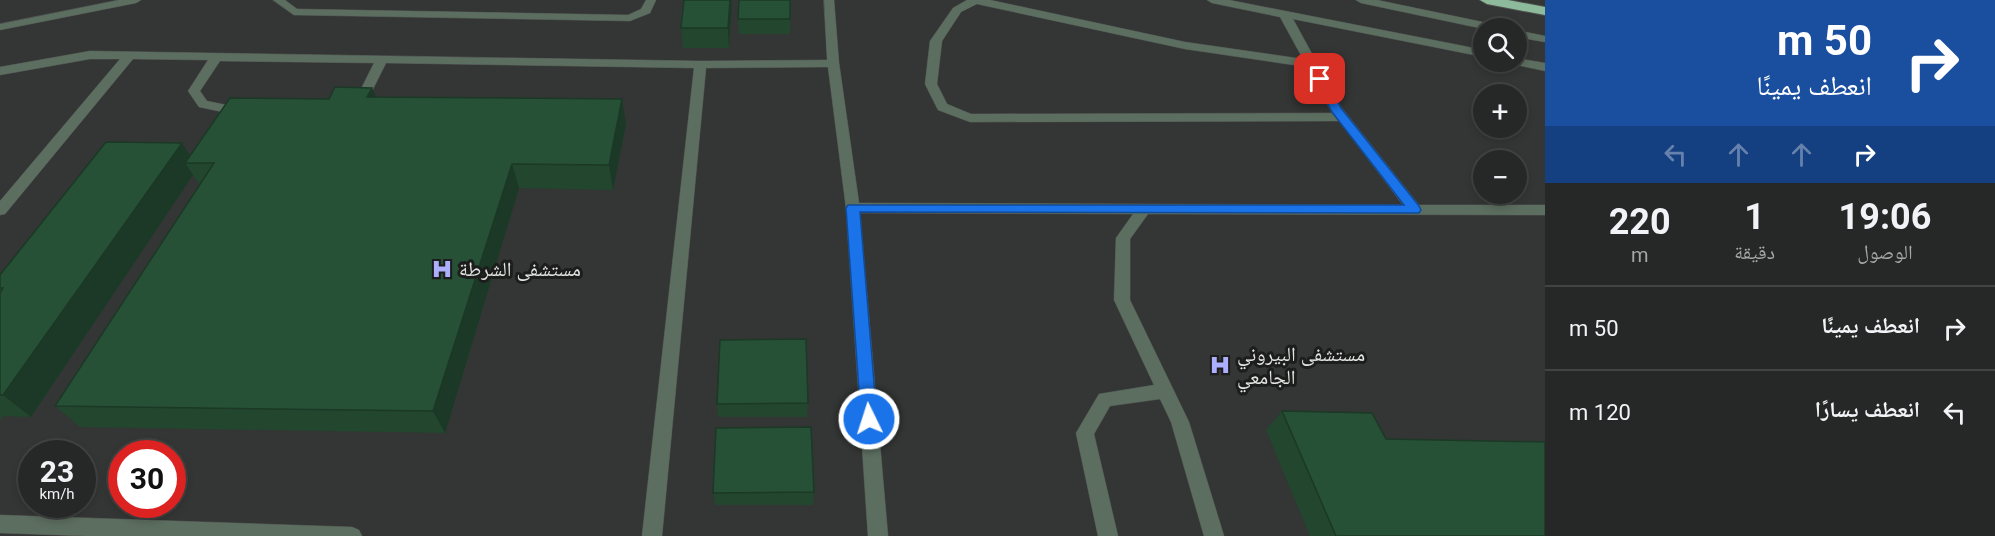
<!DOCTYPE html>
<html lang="ar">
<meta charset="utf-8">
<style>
:root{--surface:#262827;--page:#2e302f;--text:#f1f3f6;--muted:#a4a6a7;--line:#424444}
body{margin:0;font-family:Roboto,"Noto Naskh Arabic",sans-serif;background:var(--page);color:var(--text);direction:rtl;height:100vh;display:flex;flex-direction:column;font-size:22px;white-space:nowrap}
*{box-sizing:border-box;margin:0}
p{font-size:20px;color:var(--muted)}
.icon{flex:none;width:33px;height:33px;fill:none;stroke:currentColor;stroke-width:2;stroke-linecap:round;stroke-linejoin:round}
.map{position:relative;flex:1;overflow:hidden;direction:ltr}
.sheet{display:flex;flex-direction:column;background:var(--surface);width:450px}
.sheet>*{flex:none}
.top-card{background:#1a4fa0;color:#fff;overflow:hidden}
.fabs{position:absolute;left:1473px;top:18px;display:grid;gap:12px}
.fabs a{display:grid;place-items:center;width:54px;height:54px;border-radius:50%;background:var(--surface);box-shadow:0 3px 9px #0003,0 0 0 2px var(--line);font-size:30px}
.speed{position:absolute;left:18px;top:440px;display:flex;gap:12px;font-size:30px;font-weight:700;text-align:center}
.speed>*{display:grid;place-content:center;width:78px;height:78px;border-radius:50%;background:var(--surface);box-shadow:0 3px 9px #0003,0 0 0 2px var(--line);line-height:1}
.speed small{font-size:15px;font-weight:400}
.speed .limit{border:9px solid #d22;background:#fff;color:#111}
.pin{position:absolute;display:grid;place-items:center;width:51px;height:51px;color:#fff;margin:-26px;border-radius:12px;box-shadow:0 3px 9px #0006}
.me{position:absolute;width:66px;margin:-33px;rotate:356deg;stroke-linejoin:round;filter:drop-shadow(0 0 4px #0008)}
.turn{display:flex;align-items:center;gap:21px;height:126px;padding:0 24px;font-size:27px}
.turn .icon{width:78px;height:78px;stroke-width:2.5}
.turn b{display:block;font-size:42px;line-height:51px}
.lanes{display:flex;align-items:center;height:57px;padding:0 24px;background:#0003;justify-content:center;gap:30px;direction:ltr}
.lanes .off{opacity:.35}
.eta{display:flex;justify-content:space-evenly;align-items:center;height:102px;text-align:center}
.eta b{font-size:36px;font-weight:700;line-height:42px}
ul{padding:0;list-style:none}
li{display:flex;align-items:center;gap:18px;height:84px;padding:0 24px;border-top:2px solid var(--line)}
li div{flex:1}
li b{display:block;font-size:22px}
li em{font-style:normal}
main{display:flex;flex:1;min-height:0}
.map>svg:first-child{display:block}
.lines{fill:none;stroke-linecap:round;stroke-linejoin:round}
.minor-casing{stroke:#4f5250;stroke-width:1}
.highway-casing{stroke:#4f5250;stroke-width:2}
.minor{fill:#5c6e60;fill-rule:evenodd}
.highway{fill:#8dba9a;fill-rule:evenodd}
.wall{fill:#22462e}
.shaded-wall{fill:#1b3926}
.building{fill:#275136;stroke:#1b3926;stroke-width:1.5}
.route{fill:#1a73e8;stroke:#114b97;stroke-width:1.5}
.labels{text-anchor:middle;stroke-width:6;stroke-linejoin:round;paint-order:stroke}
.poi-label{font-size:20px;fill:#e3e5e3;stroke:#1c1d1c;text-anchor:start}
</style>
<main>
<section class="sheet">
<div class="top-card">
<div class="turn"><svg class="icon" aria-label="right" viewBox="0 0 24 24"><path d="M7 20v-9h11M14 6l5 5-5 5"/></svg><div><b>50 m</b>انعطف يمينًا</div></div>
<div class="lanes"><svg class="icon off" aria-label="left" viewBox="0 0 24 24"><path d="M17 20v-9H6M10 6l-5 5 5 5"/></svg><svg class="icon off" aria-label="ahead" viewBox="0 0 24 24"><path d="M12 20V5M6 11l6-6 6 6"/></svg><svg class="icon off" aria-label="ahead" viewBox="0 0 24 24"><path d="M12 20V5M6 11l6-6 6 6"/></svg><svg class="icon" aria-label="right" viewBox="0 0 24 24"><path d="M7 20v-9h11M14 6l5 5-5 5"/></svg></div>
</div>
<div class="eta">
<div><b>19:06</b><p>الوصول</p></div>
<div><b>1</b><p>دقيقة</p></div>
<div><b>220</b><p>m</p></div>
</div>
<ul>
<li><svg class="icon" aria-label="right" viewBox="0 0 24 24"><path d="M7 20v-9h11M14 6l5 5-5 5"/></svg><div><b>انعطف يمينًا</b></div><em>50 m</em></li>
<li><svg class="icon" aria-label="left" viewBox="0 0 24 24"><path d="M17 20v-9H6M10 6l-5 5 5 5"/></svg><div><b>انعطف يسارًا</b></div><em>120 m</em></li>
</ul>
</section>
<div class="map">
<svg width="1545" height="536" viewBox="0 0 1545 536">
<rect width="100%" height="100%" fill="#333634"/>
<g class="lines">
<g class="minor-casing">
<g id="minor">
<path d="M119 0H141L136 3 0 30V24Z"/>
<path d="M273 0H285L297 9 628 15 641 9 646 0H656L650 13 630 21 294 15Z"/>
<path d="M824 0H834L839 63 859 203 1403 205 1339 121 970 122 938 110 925 84 930 41 953 8 967 0H990L1185 42 1303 59 1280 17 1212 3 1207 0H1229L1484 50V57L1293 19 1341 107 1419 205H1545V215L1148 214 1130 239V300L1189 422 1224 536H1204L1171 422 1160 399 1110 406 1094 434 1118 536H1098L1076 433 1099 394 1154 385 1114 300 1116 238 1133 214 860 213 888 536H868L846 208 828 67 706 68 662 536H642L694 68 386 63 367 101 354 106 348 102 358 95 374 63 220 61 200 91 207 101 246 109 248 112 242 116 199 107 188 91 208 60 133 59 5 214 0 215V201L120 59H90L0 75V67L90 51 700 61 827 60ZM977 4 1185 49 1307 67 1332 113 971 114 947 104 937 84 942 41 961 12Z"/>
<path d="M1356 0H1377L1497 25 1503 28 1484 29 1361 3Z"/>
<path d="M1516 30 1545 36V42L1516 37Z"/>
<path d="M1516 58 1545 63V71L1512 64 1510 62H1516Z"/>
<path d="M0 515 352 527 359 530 362 536H87L0 533Z"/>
</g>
</g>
<g class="highway-casing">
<path id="highway" d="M1480 0H1508L1545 7V15L1487 4Z"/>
</g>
<use href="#minor" class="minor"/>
<use href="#highway" class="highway"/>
</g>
<g class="wall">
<path d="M732 0 729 48H683L681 28Z"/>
<path d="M738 19H790V34H739Z"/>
<path d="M376 97 622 99 626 124 613 190 519 188 445 433 80 427 55 406 200 185 193 175 31 417 3 416 0 421V275L190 155Z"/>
<path d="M808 403 807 417H718L717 404Z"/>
<path d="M1282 411 1386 439 1545 536H1310L1266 430Z"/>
<path d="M814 492 813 505H715L713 493Z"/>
</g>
<g class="shaded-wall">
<path d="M730 0H732L729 48 728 28Z"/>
<path d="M372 88 383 112 367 97Z"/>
<path d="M622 99 626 124 613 190 609 165Z"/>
<path d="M182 143 195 163H185L193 175 31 417 3 395Z"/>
<path d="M512 164 519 188 445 433 433 411Z"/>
</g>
<g class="building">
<path d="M684 0H730L728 28H681Z"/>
<path d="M739 0H790V19H738Z"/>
<path d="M335 87 372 88 367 97 622 99 609 165 512 164 433 411 55 406 214 163H185L230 98 329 99Z"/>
<path d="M106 142 182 143 3 395H0V293L3 288H0V275Z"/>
<path d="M806 339 808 403 717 404 720 340Z"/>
<path d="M1282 411 1372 413 1386 439 1545 442V536H1336Z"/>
<path d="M811 427 814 492 713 493 716 428Z"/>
</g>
<path class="route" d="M1320 76 1326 79 1341 108 1419 206 1421 210 1419 213 860 212 877 419 875 424 869 426 863 424 861 419 846 208 848 205H1404L1332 112 1315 79Z"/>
<defs>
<g id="hospital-bare" transform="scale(1.62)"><path d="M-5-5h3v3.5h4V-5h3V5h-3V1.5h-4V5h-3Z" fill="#acaffb" stroke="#1c1d1c" stroke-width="2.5" paint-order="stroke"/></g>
</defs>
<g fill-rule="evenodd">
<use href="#hospital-bare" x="442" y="269"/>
<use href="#hospital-bare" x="1220" y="365"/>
</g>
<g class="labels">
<g class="poi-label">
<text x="459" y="276">مستشفى الشرطة</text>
<text x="1237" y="361">مستشفى البيروني<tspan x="1237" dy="23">الجامعي</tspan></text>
</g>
</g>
</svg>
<div class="fabs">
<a><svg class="icon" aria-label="search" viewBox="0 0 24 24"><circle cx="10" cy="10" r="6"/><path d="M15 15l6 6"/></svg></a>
<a>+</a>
<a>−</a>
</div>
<div class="speed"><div>23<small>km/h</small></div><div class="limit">30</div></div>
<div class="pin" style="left:1320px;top:79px;background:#d93025"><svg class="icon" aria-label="arrive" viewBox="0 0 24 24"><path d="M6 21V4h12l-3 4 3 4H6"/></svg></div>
<svg class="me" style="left:869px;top:419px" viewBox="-20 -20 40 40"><circle r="17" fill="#1a73e8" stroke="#fff" stroke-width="3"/><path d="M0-11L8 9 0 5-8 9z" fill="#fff"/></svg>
</div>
</main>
